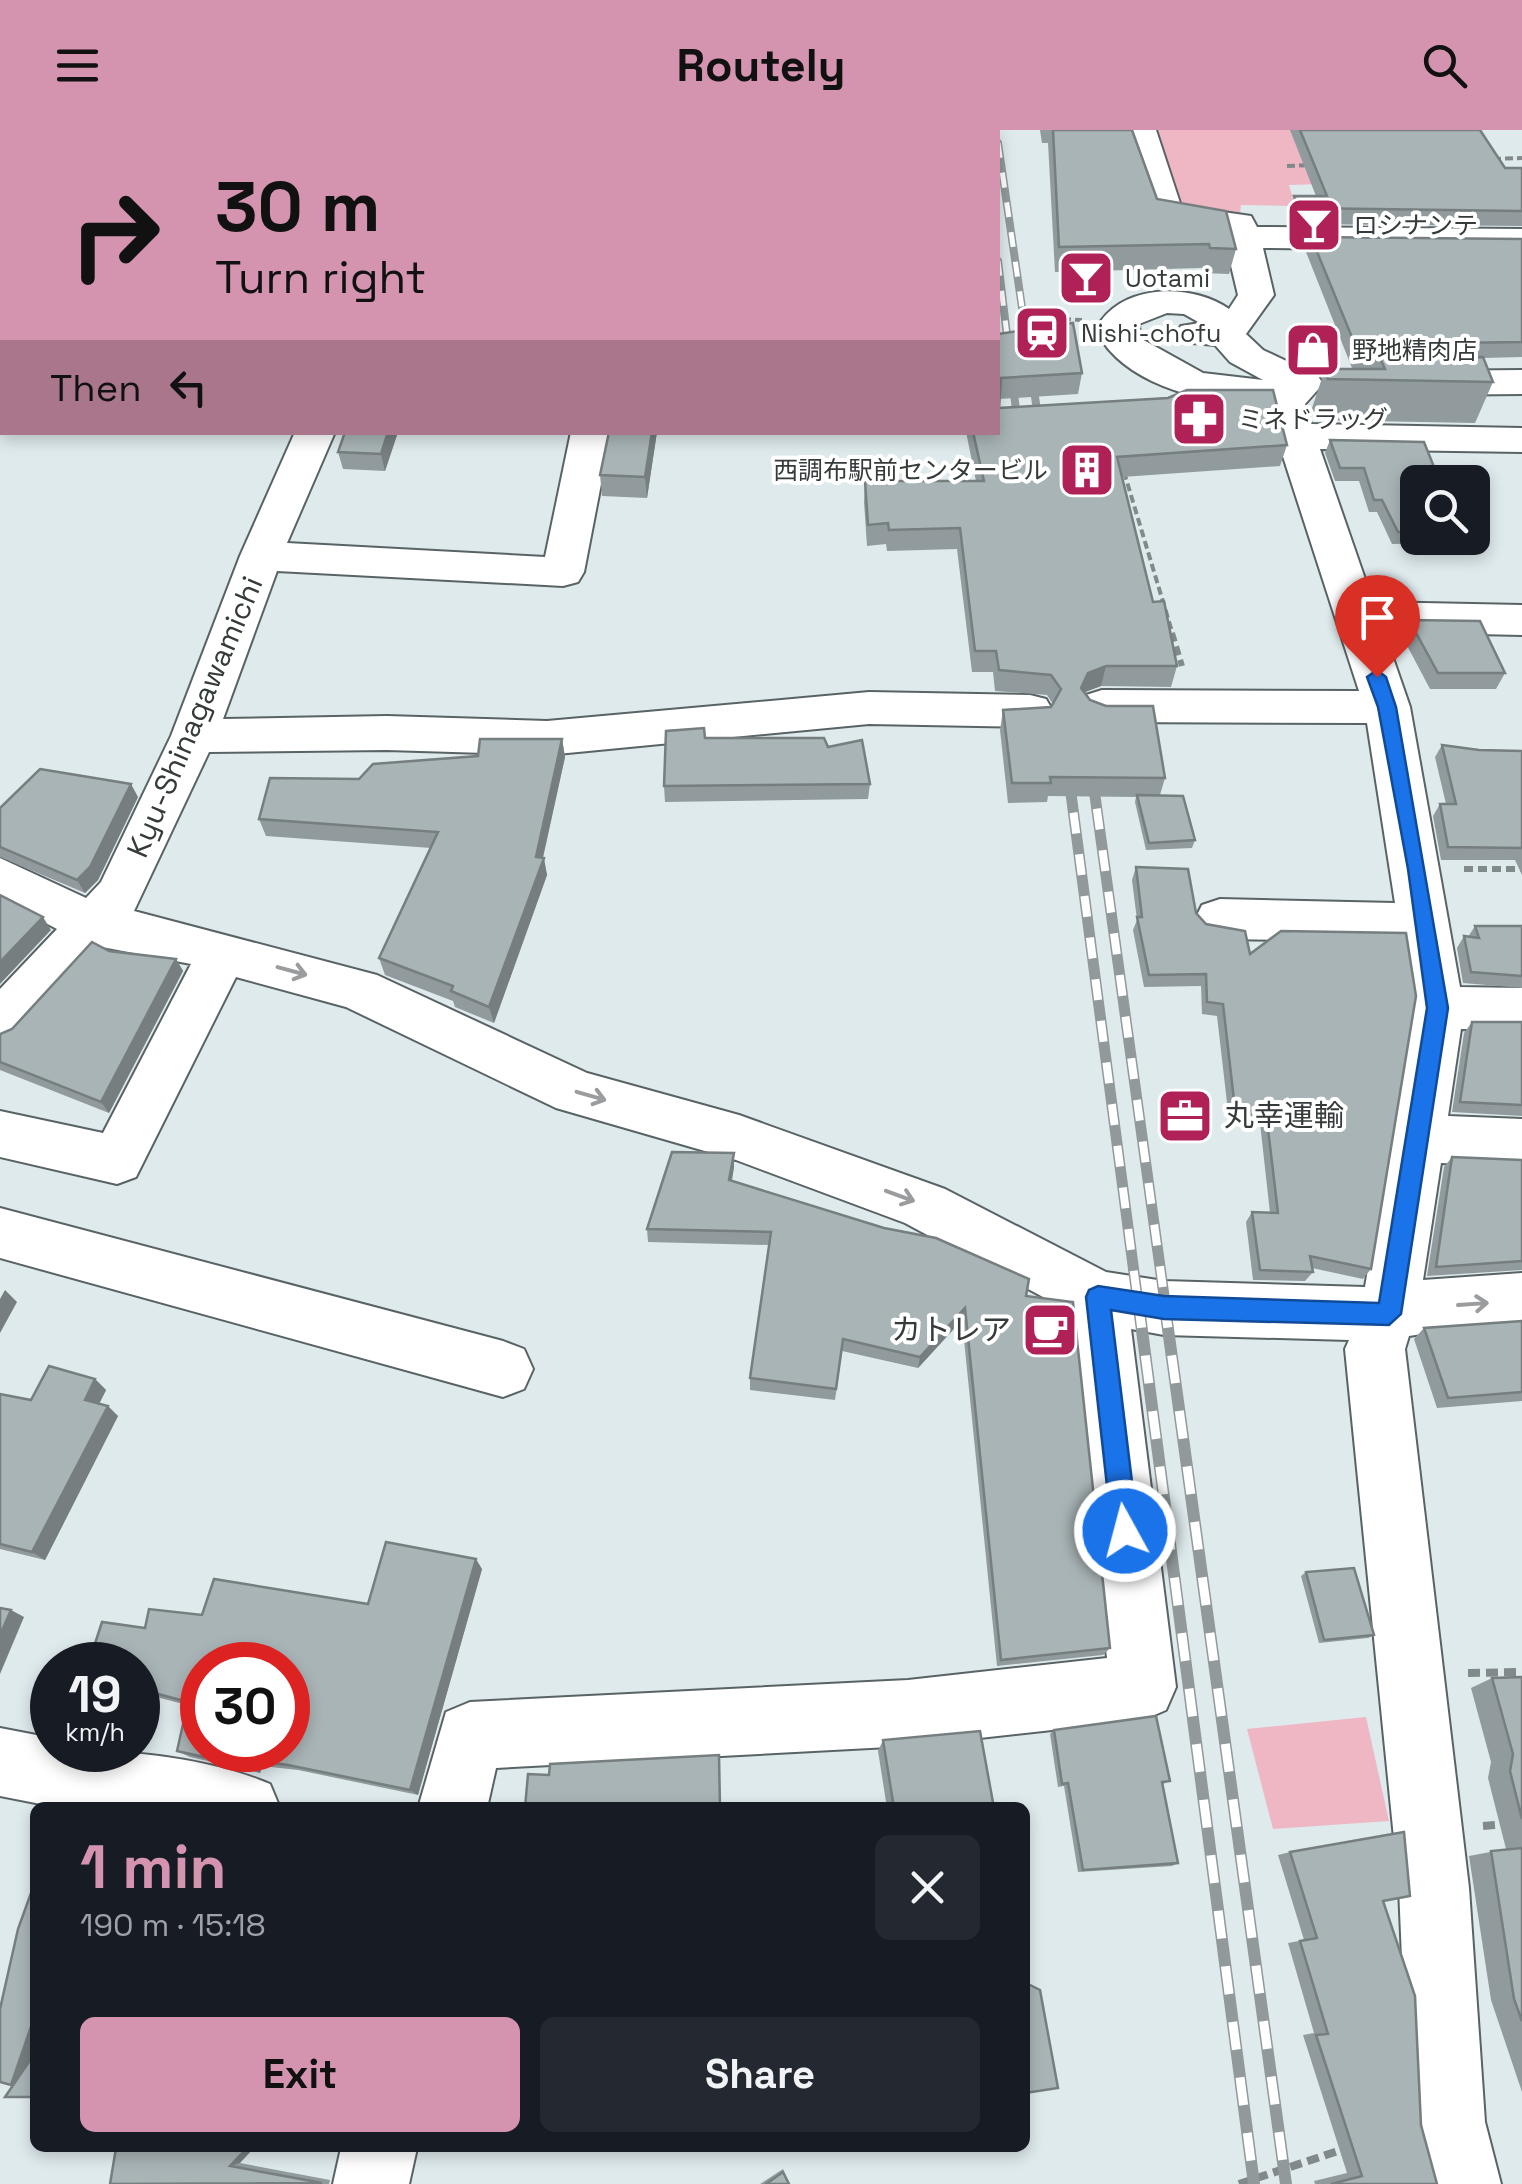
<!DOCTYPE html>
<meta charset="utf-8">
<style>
:root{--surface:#171b24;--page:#242831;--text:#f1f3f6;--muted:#9ea1a6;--accent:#d494af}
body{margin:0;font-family:"Space Grotesk","Noto Sans JP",sans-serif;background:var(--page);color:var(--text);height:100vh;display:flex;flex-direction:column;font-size:38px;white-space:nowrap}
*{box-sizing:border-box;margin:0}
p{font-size:32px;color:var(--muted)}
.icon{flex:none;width:55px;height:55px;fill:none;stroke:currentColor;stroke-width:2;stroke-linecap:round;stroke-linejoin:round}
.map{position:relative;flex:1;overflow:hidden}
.panel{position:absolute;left:30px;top:1672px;width:1000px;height:350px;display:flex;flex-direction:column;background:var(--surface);border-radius:15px;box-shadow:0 5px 15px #0003}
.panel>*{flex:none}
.banner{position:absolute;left:0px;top:0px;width:1000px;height:305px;box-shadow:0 5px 15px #0003;background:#d494af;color:#111;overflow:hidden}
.controls{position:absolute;left:1400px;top:335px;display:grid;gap:20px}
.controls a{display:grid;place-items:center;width:90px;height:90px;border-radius:15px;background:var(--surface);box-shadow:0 5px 15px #0003;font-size:50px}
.speed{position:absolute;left:30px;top:1512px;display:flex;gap:20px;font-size:50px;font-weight:700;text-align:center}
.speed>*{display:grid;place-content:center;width:130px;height:130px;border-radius:50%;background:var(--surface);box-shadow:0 5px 15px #0003;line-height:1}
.speed small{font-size:25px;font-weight:400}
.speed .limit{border:15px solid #d22;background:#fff;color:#111}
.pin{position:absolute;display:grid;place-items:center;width:85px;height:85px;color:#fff;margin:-102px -42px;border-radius:50% 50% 50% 0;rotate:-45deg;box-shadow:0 0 10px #0007}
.pin .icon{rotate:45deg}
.me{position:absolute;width:110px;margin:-55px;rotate:353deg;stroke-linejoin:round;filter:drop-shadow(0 0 8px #0008)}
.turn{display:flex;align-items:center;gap:35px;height:210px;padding:0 50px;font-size:45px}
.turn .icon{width:130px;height:130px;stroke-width:2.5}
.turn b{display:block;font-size:70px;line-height:85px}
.then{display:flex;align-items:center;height:95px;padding:0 50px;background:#0003;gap:20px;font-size:38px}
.round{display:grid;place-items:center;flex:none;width:105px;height:105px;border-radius:15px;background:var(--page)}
.overview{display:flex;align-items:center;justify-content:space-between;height:170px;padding:0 50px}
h1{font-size:60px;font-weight:700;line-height:75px;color:var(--accent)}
.button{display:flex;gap:20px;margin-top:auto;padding:20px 50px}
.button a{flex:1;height:115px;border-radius:15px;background:var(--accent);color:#111;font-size:40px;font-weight:700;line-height:115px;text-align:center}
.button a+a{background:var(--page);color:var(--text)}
header{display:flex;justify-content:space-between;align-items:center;height:130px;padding:0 50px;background:var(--accent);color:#111;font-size:45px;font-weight:700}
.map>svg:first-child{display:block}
.green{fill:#efb6c3}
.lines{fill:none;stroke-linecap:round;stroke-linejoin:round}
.minor-casing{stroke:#596365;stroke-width:4}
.path-far2{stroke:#82898b;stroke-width:4;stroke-dasharray:8 4;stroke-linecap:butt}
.path-far1{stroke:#82898b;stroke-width:6;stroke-dasharray:9 5;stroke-linecap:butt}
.path{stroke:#82898b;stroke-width:8;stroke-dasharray:12 6;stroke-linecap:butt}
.minor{fill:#fff;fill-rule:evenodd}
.rail-far2-casing{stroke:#91999b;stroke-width:8}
.rail-far1-casing{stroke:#91999b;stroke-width:11}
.rail-casing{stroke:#91999b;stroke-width:12}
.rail-far2{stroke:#fff;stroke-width:5;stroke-dasharray:15;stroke-linecap:butt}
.rail-far1{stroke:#fff;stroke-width:8;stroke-dasharray:21;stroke-linecap:butt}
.rail{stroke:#fff;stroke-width:9;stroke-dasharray:28;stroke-linecap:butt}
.wall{fill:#919b9d}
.shaded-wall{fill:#767e7f}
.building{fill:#a9b4b6;stroke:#767e7f;stroke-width:2.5;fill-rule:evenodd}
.oneway{stroke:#9a9c9d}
.route{fill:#1a73e8;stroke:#114b97;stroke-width:2.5}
.labels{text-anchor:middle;stroke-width:8;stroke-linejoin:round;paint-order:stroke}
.far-poi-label{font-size:25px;fill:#353a3b;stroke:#fff;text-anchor:start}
.street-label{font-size:30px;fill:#353a3b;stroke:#fff}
.poi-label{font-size:30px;fill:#353a3b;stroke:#fff;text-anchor:start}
</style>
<header><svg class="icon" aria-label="menu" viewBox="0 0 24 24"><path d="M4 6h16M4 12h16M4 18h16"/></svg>Routely<svg class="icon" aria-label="search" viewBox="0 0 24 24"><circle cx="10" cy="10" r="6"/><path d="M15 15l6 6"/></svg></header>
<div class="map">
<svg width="1522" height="2054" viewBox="0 0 1522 2054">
<rect width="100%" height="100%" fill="#dfeaed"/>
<g class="green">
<path d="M1151 0H1291L1357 53 1289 55 1295 76 1241 75 1239 93 1178 86Z"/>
<path d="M1366 1587 1389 1691 1273 1699 1247 1599Z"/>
</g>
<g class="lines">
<g class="minor-casing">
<g id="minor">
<path d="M536 0H896L898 2H538Z"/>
<path d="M1122 0H1156L1181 76 1251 86 1257 97 1522 99V121L1263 118 1274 165 1246 204 1263 220 1318 246 1323 254 1305 274 1311 294 1522 298V322L1320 319 1373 472 1522 475V505L1384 502 1410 577 1460 857 1522 858V900L1461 899 1448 986 1522 989V1037L1441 1033 1423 1150 1522 1143V1197L1422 1204 1409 1206 1405 1219 1469 1758 1485 1992 1501 2054H1425L1409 1992 1399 1758 1345 1219 1349 1210 1164 1205 1131 1199 1176 1557 1166 1580 1143 1590 908 1616 496 1638 487 1678H418L446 1582 470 1572 908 1550 1107 1528 1071 1182 905 1093 736 1030 556 978 346 877 236 847 136 1047 117 1054 0 1027V981L103 1003 191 834 102 817 18 909 0 915V859L57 799 0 769V728L86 768 101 752 171 606 240 426 295 302H335L287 413 545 427 571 302H611L584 442 578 452 563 456 277 441 223 589 387 586 547 591 869 562 1030 565 1046 569 1053 581 1046 593 1030 597 869 594 547 625 387 620 209 622 134 781 377 845 587 943 739 985 945 1059 1106 1142 1164 1151 1365 1157 1412 878 1402 812 1220 809 1202 803 1195 789 1202 775 1220 769 1395 773 1367 593 1102 592 1086 587 1079 576 1086 565 1102 560 1359 561 1266 274C1214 276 1135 258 1103 212L1101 191C1128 153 1194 154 1229 179L1238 165 1223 102 1155 92ZM1167 183 1184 184 1200 193 1181 196 1175 204 1181 212 1215 215 1230 232 1263 250 1203 243 1140 208 1139 194Z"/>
<path d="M0 227 2 228V252L0 251Z"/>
<path d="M1522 240V264L1420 265 1406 261 1401 253 1406 245 1420 241Z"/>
<path d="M0 1078 503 1211 524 1219 533 1239 524 1259 503 1267 0 1128Z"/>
<path d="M0 1598 52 1608V1620C124 1620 203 1626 270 1654L280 1678H61L0 1666Z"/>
<path d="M341 2018H417L409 2054H333Z"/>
</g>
</g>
<g class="path-far2">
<path d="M1493 29 1522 28"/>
<path d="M1287 36 1311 35"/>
<path d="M1063 189 1082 190"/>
<path d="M1124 342 1173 505"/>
</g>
<g class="path-far1">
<path d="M1172 503 1182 536"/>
<path d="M1464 739H1522"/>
</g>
<g class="path">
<path d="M1468 1543 1522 1542"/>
<path d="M1483 1696 1522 1693"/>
<path d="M1239 2054 1344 2019"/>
</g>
<use href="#minor" class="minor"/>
<g class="rail-far2-casing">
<g id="rail-far2">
<path d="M998 13 1040 301"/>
<path d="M998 131 1019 305"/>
</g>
</g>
<g class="rail-far1-casing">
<g id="rail-far1">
<path d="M1091 637 1165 1173"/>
<path d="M1068 641 1138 1173"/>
</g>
</g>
<g class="rail-casing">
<g id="rail">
<path d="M1138 1170 1254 2054"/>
<path d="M1164 1170 1286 2054"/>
</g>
</g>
<use href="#rail-far2" class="rail-far2"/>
<use href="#rail-far1" class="rail-far1"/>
<use href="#rail" class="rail"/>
</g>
<g class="wall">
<path d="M0 0H691V2H2V222H0Z"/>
<path d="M1040 0H1132L1157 69 1236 119 1229 144 1203 143 1202 138 1055 142 1048 13H1042Z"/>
<path d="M1290 0H1480L1505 38H1522V96L1295 94 1290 81 1294 66H1316Z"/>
<path d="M1311 107 1522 109V227L1483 228 1493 252 1475 293 1314 290 1311 281 1325 239H1376V238H1352L1306 122Z"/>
<path d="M998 204 1082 243 1078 264 999 269V278L1287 315 1280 336 1122 347 1153 472 1177 536 1171 557 1101 556 1084 562 1090 570 1165 648 1160 665 1195 710 1192 718 1146 720 1135 672 1136 667 1048 666 1047 672 1008 673 1000 600 1003 580 1051 577 1053 574 1047 565 995 561 993 542H972L957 419 887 421 886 414 867 416 864 372 865 351H976L966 302H998Z"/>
<path d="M345 302H398L385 341 343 339 338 322Z"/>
<path d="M657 302 647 368 602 366 600 345Z"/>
<path d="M1330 310 1418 352V408H1457L1454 413 1392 414 1377 382H1369L1359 351H1335L1325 323Z"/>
<path d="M1409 490 1505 543 1496 559H1430L1402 506Z"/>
<path d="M705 608 828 617 870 654 868 669 665 672 664 656Z"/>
<path d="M562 609 565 627 543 728 547 745 494 893 455 877 453 871 385 845 379 828 431 718 266 706 259 689 359 649Z"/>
<path d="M1442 615 1479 620 1522 621V745L1515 730H1441L1433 686 1440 674H1446L1435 627Z"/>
<path d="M138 667 98 750 85 763 0 727V678Z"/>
<path d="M1136 737 1196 783 1206 794 1250 824 1371 1139 1363 1149 1312 1138 1313 1142 1305 1151 1253 1150 1246 1092 1252 1082 1270 1083 1260 993 1229 990 1217 886 1202 884 1201 856 1144 857 1133 800 1137 790 1132 750Z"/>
<path d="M1475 796H1522V858L1463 853 1457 818 1464 806 1468 807Z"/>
<path d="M109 821 176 829 183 841 109 983 0 940V904L12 899Z"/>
<path d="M1472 892H1522V986L1452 982 1464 903Z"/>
<path d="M734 1023V1037L732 1051 1026 1166 1110 1518 1103 1525 997 1536 962 1190 918 1238 842 1221 835 1270 750 1260V1248L769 1115 648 1112 647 1099Z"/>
<path d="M1452 1027 1522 1030V1140L1427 1146 1444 1037Z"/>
<path d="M1522 1191V1271L1437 1278 1414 1209 1424 1198Z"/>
<path d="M95 1249 106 1260 99 1274 118 1286 45 1430 0 1419V1264L31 1270Z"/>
<path d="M482 1439 418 1665 298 1640 262 1636 260 1643 190 1627 177 1621 187 1575 156 1567 144 1603H138V1535L145 1498 202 1485 368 1474Z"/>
<path d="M1306 1442 1374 1505 1368 1508 1319 1513 1301 1446Z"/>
<path d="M1522 1547V1962L1491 1870 1469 1726 1506 1719 1488 1648 1491 1632 1471 1558 1492 1548Z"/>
<path d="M1054 1600 1170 1651 1163 1654 1178 1733 1172 1736 1078 1742 1064 1656 1058 1657 1050 1604Z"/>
<path d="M883 1610 994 1678H887L878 1621Z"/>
<path d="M1290 1722 1384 1771 1421 1995 1437 2054H1315L1314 2051 1347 2043 1303 1905 1314 1903 1288 1813 1304 1810 1278 1725Z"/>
<path d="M240 2033 330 2050 329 2054H110Z"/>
<path d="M783 2039 789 2054H760Z"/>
</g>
<g class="shaded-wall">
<path d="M388 302H398L385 341 381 324Z"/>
<path d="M652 302H657L647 368 645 347Z"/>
<path d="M1106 536 1101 556 1083 563 1081 558 1088 543Z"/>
<path d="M562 609 565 627 542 731 544 728 547 745 494 893 489 877 536 727Z"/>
<path d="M131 654 138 667 98 750 85 763 77 750Z"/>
<path d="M43 787 51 800 0 854V832Z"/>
<path d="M176 829 183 841 109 983 101 972Z"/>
<path d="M734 1023V1037L729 1064V1050Z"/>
<path d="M5 1160 17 1172 0 1203V1169Z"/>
<path d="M965 1178 962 1190 918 1238 920 1227Z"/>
<path d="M95 1249 106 1260 96 1280 85 1270Z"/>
<path d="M108 1276 118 1286 45 1430 32 1422Z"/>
<path d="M476 1429 482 1439 418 1665 410 1660Z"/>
<path d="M11 1480 24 1487 0 1544V1505Z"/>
<path d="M143 1560 156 1567 144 1603 138 1600V1575Z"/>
<path d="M251 1630 262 1636 260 1643 249 1637Z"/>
<path d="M35 1885V1926L26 1954 11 1955Z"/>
<path d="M247 2018H254L240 2033 230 2036Z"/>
</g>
<g class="building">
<path d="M0 0H690V2H2V95L0 96Z"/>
<path d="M824 0H957V2H825Z"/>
<path d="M1053 0H1132L1157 69 1226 81 1236 119 1210 118 1209 114 1059 117Z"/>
<path d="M1300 0H1480L1505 38H1522V81L1299 78 1294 66H1327Z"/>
<path d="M2 104V201H0V105Z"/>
<path d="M1311 107 1522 109V212L1454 213 1458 221 1358 222Z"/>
<path d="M1073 193 1082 243 1001 248 999 278 1168 268 1187 260H1273L1287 315 1117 327 1153 472 1164 471 1177 536H1106L1088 543 1081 558 1090 570 1106 576H1153L1165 648 1050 647 1051 653H1012L1003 580 1051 577 1061 559 1051 545 999 540 996 521H975L960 398 889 400 888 393 868 395 865 351H984L973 302H998V204Z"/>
<path d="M1483 227 1493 252 1328 249 1325 239H1385L1380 228Z"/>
<path d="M345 302H388L381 324 338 322Z"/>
<path d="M609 302H652L645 347 600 345Z"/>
<path d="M1330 310 1424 312 1440 352H1418V402H1398L1382 370H1374L1364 338H1340Z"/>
<path d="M1409 490 1480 491 1505 543H1438Z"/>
<path d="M704 598 705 608H824L828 617 862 610 870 654 664 656 666 601Z"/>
<path d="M480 609H562L536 727 544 728 489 877 451 861 453 856 379 828 438 702 259 689 270 648 359 649 373 634 478 626Z"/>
<path d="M1442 615 1479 620 1522 621V718L1448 717 1440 674H1456Z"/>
<path d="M40 639 131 654 90 737 77 750 0 717V678Z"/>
<path d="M1137 665 1183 666 1195 710 1149 713Z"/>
<path d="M1136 737 1188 739 1196 783 1206 794 1245 801 1250 824 1281 801 1406 803 1416 866 1371 1139 1310 1126 1313 1142 1260 1140 1252 1082 1278 1083 1266 982 1235 979 1223 874 1207 872 1206 844 1149 845 1137 787H1142Z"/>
<path d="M0 765 43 787 0 832Z"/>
<path d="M1475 796H1522V846L1471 842 1464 806 1479 808Z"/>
<path d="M92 812 109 821 176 829 101 972 0 932V904L12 899Z"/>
<path d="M1472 892H1522V975L1460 972Z"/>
<path d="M672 1022 734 1023 729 1050 884 1098 936 1108 1029 1149 1026 1166 1073 1172 1110 1518 1001 1530 965 1178 920 1227 843 1209 836 1259 750 1248 771 1102 647 1099Z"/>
<path d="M1452 1027 1522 1030V1131L1436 1137Z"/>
<path d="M1522 1191V1262L1448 1268 1424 1198Z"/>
<path d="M49 1236 95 1249 85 1270 108 1276 32 1422 0 1414V1264L31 1270Z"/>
<path d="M386 1412 476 1429 410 1660 288 1635 251 1630 249 1637 177 1621 188 1572 143 1560 138 1575V1535H88L102 1492 145 1498 149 1479 202 1485 214 1449 368 1474ZM202 1535H288V1620H202Z"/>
<path d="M1354 1438 1374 1505 1324 1510 1306 1442Z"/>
<path d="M0 1478 11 1480 0 1505Z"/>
<path d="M1522 1547V1689L1510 1641 1513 1624 1492 1548Z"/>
<path d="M1156 1586 1170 1651 1162 1652 1178 1733 1083 1740 1068 1653 1062 1654 1054 1600Z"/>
<path d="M980 1601 994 1678H894L883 1610Z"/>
<path d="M719 1625 720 1678H525L528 1644 549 1645 550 1634Z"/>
<path d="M1404 1702 1410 1766 1383 1771 1415 1866 1421 1995 1437 2054H1331L1362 2046 1316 1905 1328 1904 1300 1811 1317 1808 1290 1722Z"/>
<path d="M1522 1718V1891L1514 1869 1491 1721Z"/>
<path d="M35 1752V1885L11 1955 0 1952V1879L18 1799Z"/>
<path d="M1025 1836 1028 1854 1040 1860 1058 1958 1025 1963Z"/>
<path d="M35 1923V1967H5Z"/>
<path d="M116 2018H247L230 2036 322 2053 110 2054Z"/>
<path d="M783 2042 789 2054H766Z"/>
</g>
<defs><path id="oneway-shaft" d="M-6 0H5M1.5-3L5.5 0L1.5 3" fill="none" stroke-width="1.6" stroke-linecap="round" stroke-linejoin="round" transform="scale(2.5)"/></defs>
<g class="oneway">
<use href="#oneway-shaft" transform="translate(292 841) rotate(15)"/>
<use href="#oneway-shaft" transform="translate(591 966) rotate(16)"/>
<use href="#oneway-shaft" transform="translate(900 1066) rotate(20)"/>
<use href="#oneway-shaft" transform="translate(1473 1174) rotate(-4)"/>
</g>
<path class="route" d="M1377 540 1386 547 1396 577 1448 878 1401 1184 1389 1195 1164 1189 1111 1180 1138 1401 1134 1410 1125 1414 1116 1410 1112 1401 1086 1167 1089 1160 1098 1156 1164 1166 1379 1173 1427 878 1408 739 1378 577 1367 547Z"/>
<defs>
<g id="bar-square" transform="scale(2.875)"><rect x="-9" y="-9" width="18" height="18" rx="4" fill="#b02158" stroke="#fff"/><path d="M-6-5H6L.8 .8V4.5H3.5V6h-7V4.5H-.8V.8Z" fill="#fff"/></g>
<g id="station-square" transform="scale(2.875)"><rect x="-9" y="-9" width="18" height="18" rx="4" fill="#b02158" stroke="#fff"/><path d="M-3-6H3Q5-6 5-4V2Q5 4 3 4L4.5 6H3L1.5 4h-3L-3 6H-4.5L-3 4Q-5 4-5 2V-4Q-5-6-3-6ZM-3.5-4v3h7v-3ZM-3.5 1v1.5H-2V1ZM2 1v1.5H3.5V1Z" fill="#fff"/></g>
<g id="shop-square" transform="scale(2.875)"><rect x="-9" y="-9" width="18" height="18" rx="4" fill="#b02158" stroke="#fff"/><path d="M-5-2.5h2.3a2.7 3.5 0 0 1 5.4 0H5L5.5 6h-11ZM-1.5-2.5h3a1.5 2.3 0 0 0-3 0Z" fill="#fff"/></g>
<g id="pharmacy-square" transform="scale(2.875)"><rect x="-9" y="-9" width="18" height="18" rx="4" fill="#b02158" stroke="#fff"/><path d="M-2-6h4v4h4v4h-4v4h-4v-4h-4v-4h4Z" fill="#fff"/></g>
<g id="building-square" transform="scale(2.875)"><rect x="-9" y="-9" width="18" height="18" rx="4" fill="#b02158" stroke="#fff"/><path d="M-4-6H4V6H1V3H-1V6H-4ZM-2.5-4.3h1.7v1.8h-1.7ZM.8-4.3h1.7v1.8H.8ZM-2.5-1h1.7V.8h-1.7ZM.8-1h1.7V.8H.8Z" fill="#fff"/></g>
<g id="office-square" transform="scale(2.875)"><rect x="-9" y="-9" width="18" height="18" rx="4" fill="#b02158" stroke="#fff"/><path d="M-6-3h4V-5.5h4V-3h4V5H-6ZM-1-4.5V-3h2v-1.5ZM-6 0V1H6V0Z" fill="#fff"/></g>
<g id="cafe-square" transform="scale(2.875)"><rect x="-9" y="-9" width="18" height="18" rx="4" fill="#b02158" stroke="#fff"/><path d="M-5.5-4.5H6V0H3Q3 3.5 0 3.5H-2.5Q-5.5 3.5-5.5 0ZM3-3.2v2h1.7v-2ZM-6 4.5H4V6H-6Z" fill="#fff"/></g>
</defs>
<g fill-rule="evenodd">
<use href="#bar-square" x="1314" y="95"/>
<use href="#bar-square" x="1086" y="148"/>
<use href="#station-square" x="1042" y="203"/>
<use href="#shop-square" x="1313" y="220"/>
<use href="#pharmacy-square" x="1199" y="289"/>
<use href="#building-square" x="1087" y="340"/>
<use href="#office-square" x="1185" y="986"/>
<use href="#cafe-square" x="1050" y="1200"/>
</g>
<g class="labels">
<g class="far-poi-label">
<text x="1353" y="104">ロシナンテ</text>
<text x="1125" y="157">Uotami</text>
<text x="1081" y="212">Nishi-chofu</text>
<text x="1352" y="229">野地精肉店</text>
<text x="1238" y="298">ミネドラッグ</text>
<text x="1048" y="349" text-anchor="end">西調布駅前センタービル</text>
</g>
<g class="street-label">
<text transform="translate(195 587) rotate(-67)" y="10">Kyu-Shinagawamichi</text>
</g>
<g class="poi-label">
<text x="1224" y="996">丸幸運輸</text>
<text x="1011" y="1210" text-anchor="end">カトレア</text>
</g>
</g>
</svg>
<div class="controls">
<a><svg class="icon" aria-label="search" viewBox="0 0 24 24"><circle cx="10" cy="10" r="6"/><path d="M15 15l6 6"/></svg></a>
</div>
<div class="speed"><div>19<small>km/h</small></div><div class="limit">30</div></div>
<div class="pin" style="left:1377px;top:547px;background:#d93025"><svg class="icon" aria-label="arrive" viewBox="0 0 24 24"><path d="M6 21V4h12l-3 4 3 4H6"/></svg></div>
<svg class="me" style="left:1125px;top:1401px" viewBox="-20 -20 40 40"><circle r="17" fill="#1a73e8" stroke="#fff" stroke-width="3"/><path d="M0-11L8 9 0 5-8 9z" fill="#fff"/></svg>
<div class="banner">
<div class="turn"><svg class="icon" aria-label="right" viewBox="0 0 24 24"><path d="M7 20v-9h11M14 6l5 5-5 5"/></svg><div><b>30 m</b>Turn right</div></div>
<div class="then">Then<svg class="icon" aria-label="left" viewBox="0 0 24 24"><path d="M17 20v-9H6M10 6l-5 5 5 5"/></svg></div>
</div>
<section class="panel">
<div class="overview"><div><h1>1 min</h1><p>190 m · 15:18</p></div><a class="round"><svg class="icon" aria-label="close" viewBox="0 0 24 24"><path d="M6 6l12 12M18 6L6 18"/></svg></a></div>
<div class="button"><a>Exit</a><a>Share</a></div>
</section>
</div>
